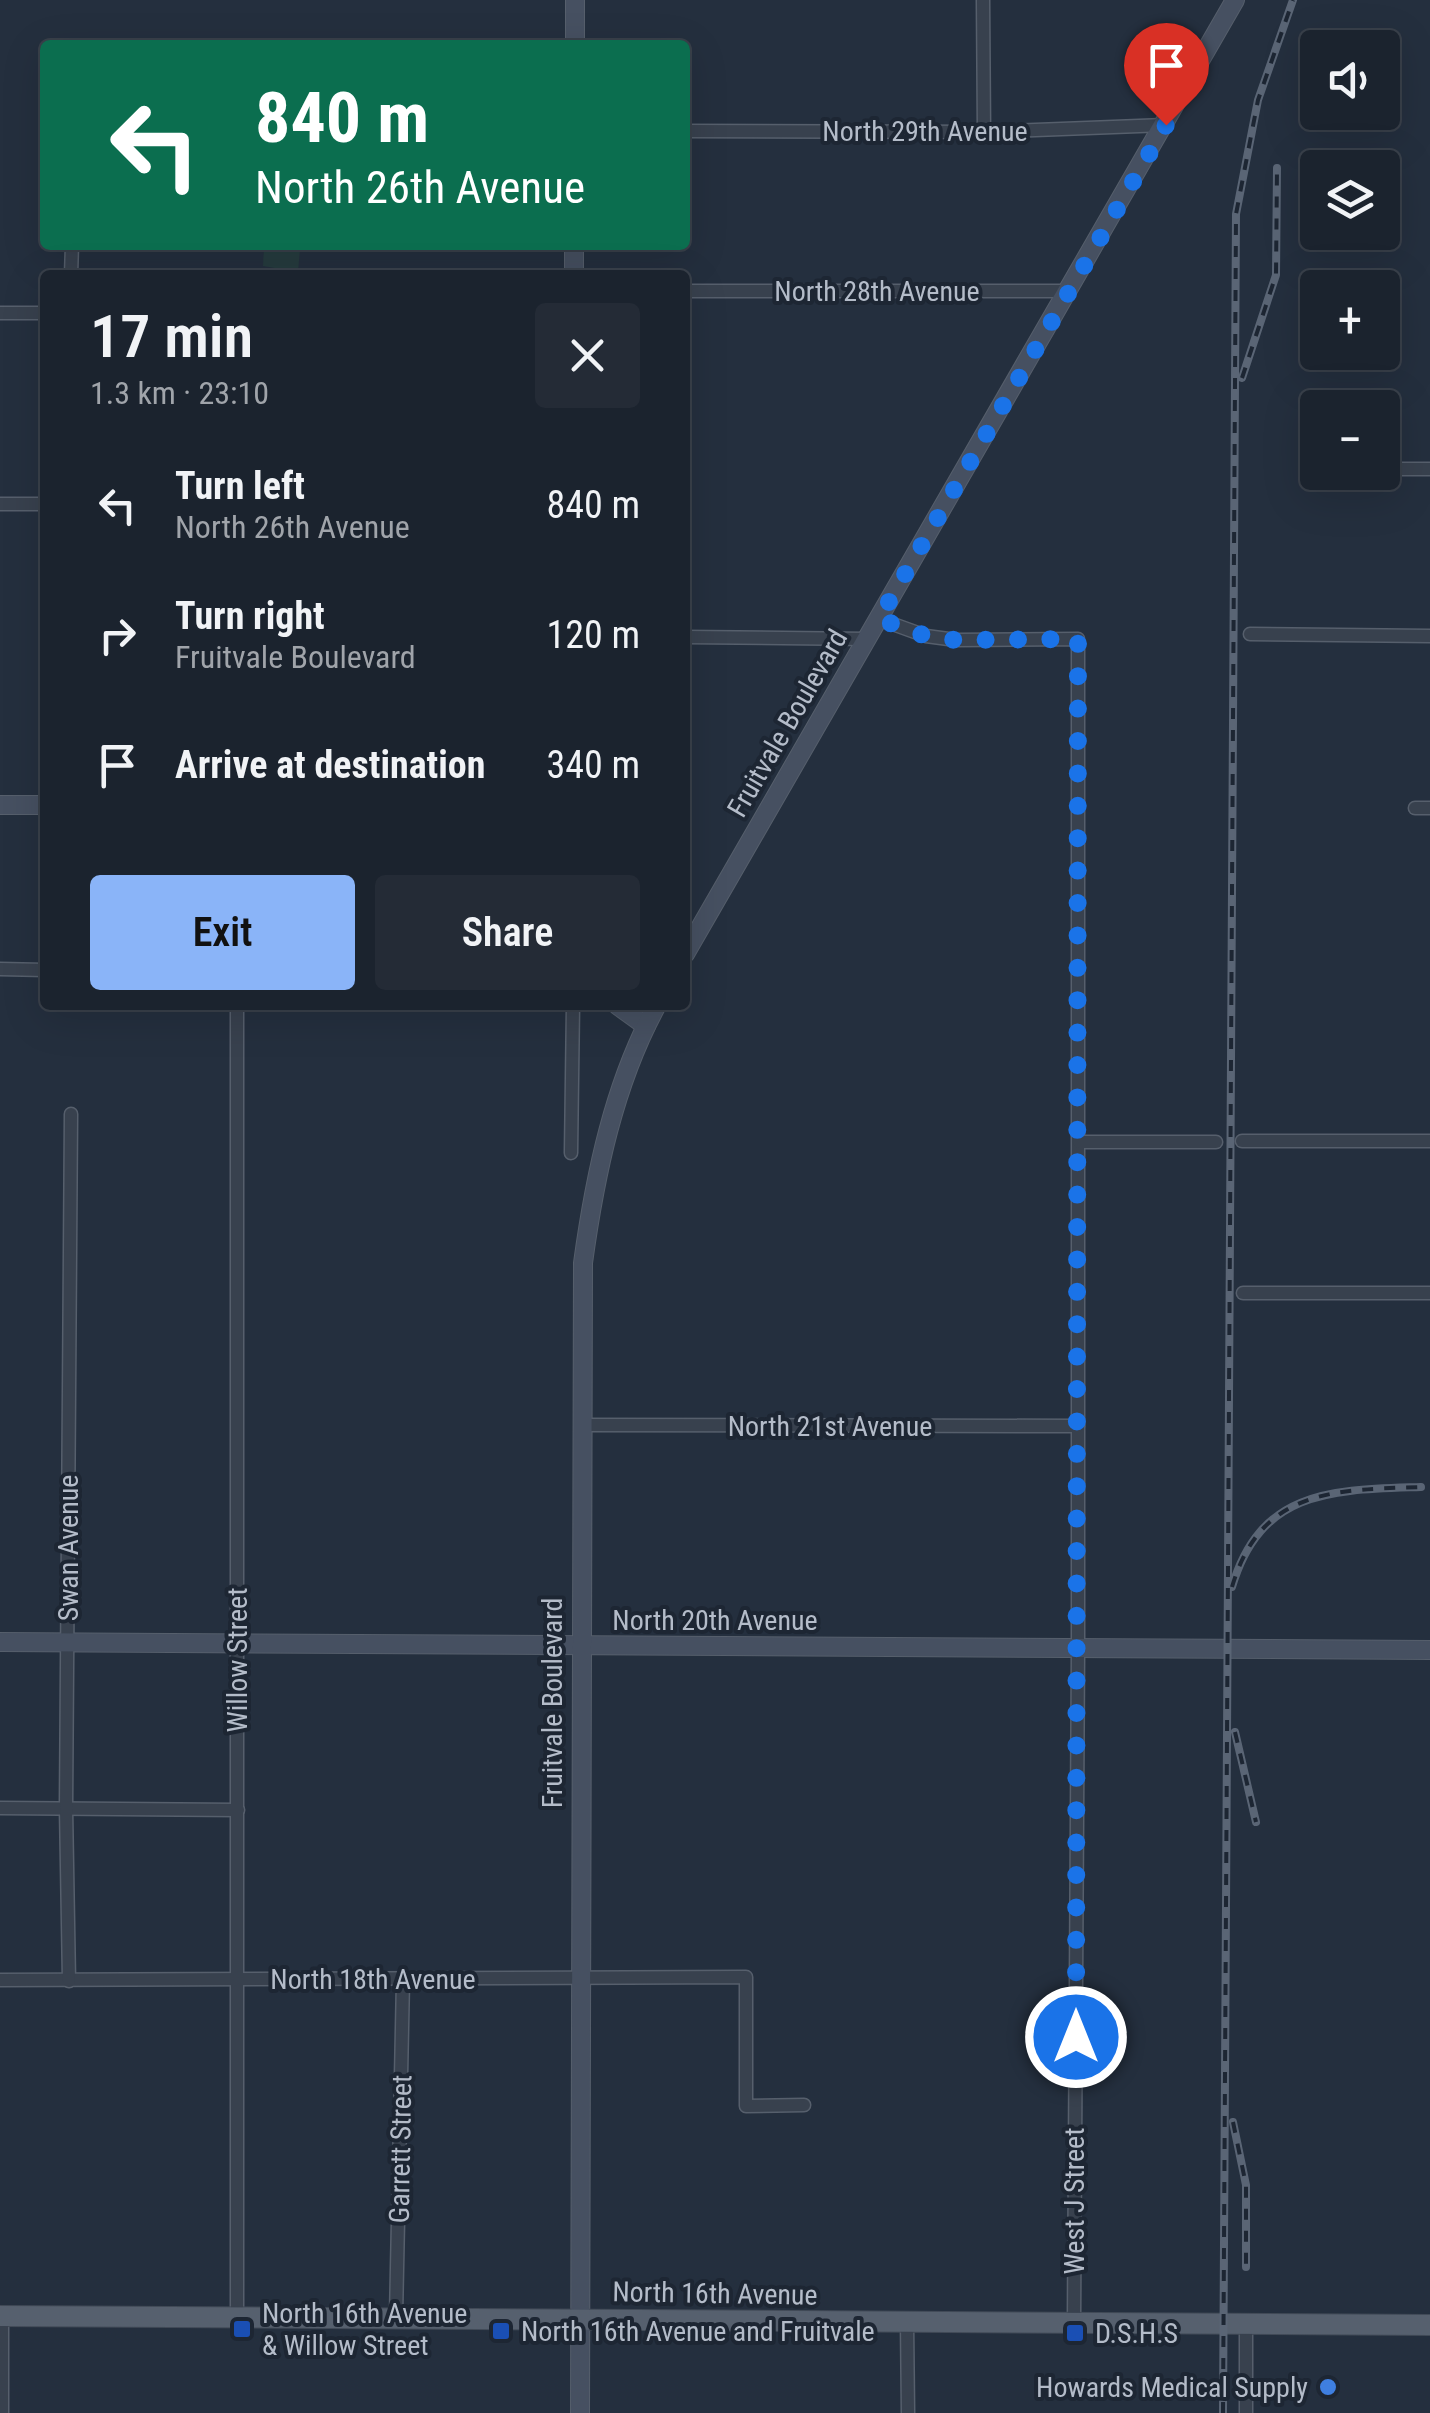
<!DOCTYPE html>
<meta charset="utf-8">
<style>
:root{--surface:#1b232e;--page:#242b36;--text:#f1f3f6;--muted:#a0a4aa;--line:#39404a;--accent:#8ab4f8}
body{margin:0;font-family:"Roboto Condensed",sans-serif;background:var(--page);color:var(--text);height:100vh;display:flex;flex-direction:column;font-size:38px;white-space:nowrap}
*{box-sizing:border-box;margin:0}
p{font-size:32px;color:var(--muted)}
.icon{flex:none;width:55px;height:55px;fill:none;stroke:currentColor;stroke-width:2;stroke-linecap:round;stroke-linejoin:round}
.map{position:relative;flex:1;overflow:hidden}
.sheet{position:absolute;left:40px;top:270px;width:650px;height:740px;display:flex;flex-direction:column;background:var(--surface);border-radius:10px;box-shadow:0 10px 40px #0002,0 0 0 2px var(--line)}
.sheet>*{flex:none}
.banner{position:absolute;left:40px;top:40px;width:650px;height:210px;border-radius:10px;box-shadow:0 10px 40px #0002,0 0 0 2px var(--line);background:#0b6e4f;color:#fff;overflow:hidden}
.fabs{position:absolute;left:1300px;top:30px;display:grid;gap:20px}
.fabs a{display:grid;place-items:center;width:100px;height:100px;border-radius:10px;background:var(--surface);box-shadow:0 10px 40px #0002,0 0 0 2px var(--line);font-size:50px}
.pin{position:absolute;display:grid;place-items:center;width:85px;height:85px;color:#fff;margin:-102px -42px;border-radius:50% 50% 50% 0;rotate:-45deg;box-shadow:0 0 10px #0007}
.pin .icon{rotate:45deg}
.me{position:absolute;width:110px;margin:-55px;rotate:0deg;stroke-linejoin:round;filter:drop-shadow(0 0 8px #0008)}
.turn{display:flex;align-items:center;gap:35px;height:210px;padding:0 50px;font-size:45px}
.turn .icon{width:130px;height:130px;stroke-width:2.5}
.turn b{display:block;font-size:70px;line-height:85px}
.round{display:grid;place-items:center;flex:none;width:105px;height:105px;border-radius:10px;background:var(--page)}
.headline{display:flex;align-items:center;justify-content:space-between;height:170px;padding:0 50px}
h1{font-size:60px;font-weight:600;line-height:75px}
.cta{display:flex;gap:20px;margin-top:auto;padding:20px 50px}
.cta a{flex:1;height:115px;border-radius:10px;background:var(--accent);color:#111;font-size:40px;font-weight:600;line-height:115px;text-align:center}
.cta a+a{background:var(--page);color:var(--text)}
ul{padding:0;list-style:none}
li{display:flex;align-items:center;gap:30px;height:130px;padding:0 50px}
li div{flex:1}
li b{display:block;font-size:38px}
li em{font-style:normal}
.map>svg:first-child{display:block}
.green{fill:#263c3f}
.lines{fill:none;stroke-linecap:round;stroke-linejoin:round}
.street-casing{stroke:#565f6c;stroke-width:15}
.secondary-casing{stroke:#565f6c;stroke-width:20}
.primary-casing{stroke:#414a57;stroke-width:22}
.street{stroke:#38414e;stroke-width:12}
.secondary{stroke:#465061;stroke-width:18}
.primary{stroke:#56606e;stroke-width:20}
.rail-casing{stroke:#5a6575;stroke-width:8}
.rail{stroke:#1d2633;stroke-width:4;stroke-dasharray:11;stroke-linecap:butt}
.route{stroke:#1a73e8;stroke-width:18;stroke-dasharray:0 32.4}
.transit-dot{fill:#1a4fb4;stroke:#1d2633;stroke-width:4}
.shop-dot{fill:#3f7fe0;stroke:#1d2633;stroke-width:4}
.labels{text-anchor:middle;stroke-width:8;stroke-linejoin:round;paint-order:stroke}
.street-label{font-size:28px;fill:#b4bcc9;stroke:#1d2633}
.poi-label{font-size:28px;fill:#b4bcc9;stroke:#1d2633;text-anchor:start}
</style>
<div class="map">
<svg width="1430" height="2413" viewBox="0 0 1430 2413">
<rect width="100%" height="100%" fill="#242f3e"/>
<path class="green" d="M264 245 300 250 298 272 263 266Z"/>
<g class="lines">
<g class="street-casing">
<g id="street">
<path d="M983 0 984 132"/>
<path d="M685 131 984 132 1165 125"/>
<path d="M71 275 72 245"/>
<path d="M685 291H1069"/>
<path d="M0 313H45"/>
<path d="M1384 469H1430"/>
<path d="M0 504H45"/>
<path d="M879 619 926 636 956 640 1078 639V1648L1074 2322"/>
<path d="M1250 634 1430 636"/>
<path d="M685 637 867 639"/>
<path d="M1415 808H1430"/>
<path d="M0 969 45 970"/>
<path d="M1242 1141H1430"/>
<path d="M1079 1142H1216"/>
<path d="M571 1153 573 1005"/>
<path d="M1243 1293H1430"/>
<path d="M582 1425 1078 1426"/>
<path d="M0 1808 238 1810"/>
<path d="M0 1980 746 1977V2106L804 2105"/>
<path d="M69 1981 66 1808 71 1114"/>
<path d="M2 2316V2413"/>
<path d="M237 2316V1005"/>
<path d="M396 2317 403 1980"/>
<path d="M907 2322 908 2413"/>
<path d="M1246 2413V2322"/>
</g>
</g>
<g class="secondary-casing">
<g id="secondary">
<path d="M575 45V0"/>
<path d="M574 245V275"/>
<path d="M0 805H45"/>
<path d="M685 954 1235 0"/>
<path d="M617 1005 646 1026"/>
<path d="M0 1642 1430 1650"/>
<path d="M580 2413 583 1263C595 1175 614 1083 657 1005"/>
</g>
</g>
<g class="primary-casing">
<path id="primary" d="M0 2316 1430 2325"/>
</g>
<use href="#street" class="street"/>
<use href="#secondary" class="secondary"/>
<use href="#primary" class="primary"/>
<g class="rail-casing">
<g id="rail">
<path d="M1242 378 1276 275 1277 168"/>
<path d="M1232 1587C1261 1488 1335 1490 1421 1487"/>
<path d="M1235 1732 1256 1822"/>
<path d="M1233 2122 1246 2185V2267"/>
<path d="M1223 2413 1236 214 1258 100 1293 0"/>
</g>
</g>
<use href="#rail" class="rail"/>
</g>
<g class="lines">
<path class="route" d="M1076 2037 1078 639 956 640 926 636 879 619 1166 125"/>
</g>
<g class="transit-dot">
<rect x="232" y="2319" width="20" height="20" rx="5"/>
<rect x="491" y="2321" width="20" height="20" rx="5"/>
<rect x="1065" y="2323" width="20" height="20" rx="5"/>
</g>
<circle class="shop-dot" cx="1328" cy="2387" r="10"/>
<g class="labels">
<g class="street-label">
<text x="925" y="141">North 29th Avenue</text>
<text x="877" y="301">North 28th Avenue</text>
<text transform="translate(787 723) rotate(-60)" y="10">Fruitvale Boulevard</text>
<text x="830" y="1436">North 21st Avenue</text>
<text transform="translate(68 1548) rotate(-90)" y="10">Swan Avenue</text>
<text x="715" y="1630">North 20th Avenue</text>
<text transform="translate(237 1660) rotate(-90)" y="10">Willow Street</text>
<text transform="translate(552 1703) rotate(-90)" y="10">Fruitvale Boulevard</text>
<text x="373" y="1989">North 18th Avenue</text>
<text transform="translate(400 2149) rotate(-89)" y="10">Garrett Street</text>
<text transform="translate(1074 2201) rotate(-90)" y="10">West J Street</text>
<text transform="translate(715 2293) rotate(1)" y="10">North 16th Avenue</text>
</g>
<g class="poi-label">
<text x="262" y="2323">North 16th Avenue<tspan x="262" dy="32">&amp; Willow Street</tspan></text>
<text x="521" y="2341">North 16th Avenue and Fruitvale</text>
<text x="1095" y="2343">D.S.H.S</text>
<text x="1308" y="2397" text-anchor="end">Howards Medical Supply</text>
</g>
</g>
</svg>
<div class="fabs">
<a><svg class="icon" aria-label="sound" viewBox="0 0 24 24"><path d="M4 9h4l5-4v14l-5-4H4zM17 9q2 3 0 6"/></svg></a>
<a><svg class="icon" aria-label="layers" viewBox="0 0 24 24"><path d="M12 4l9 5-9 5-9-5zM3 14l9 5 9-5"/></svg></a>
<a>+</a>
<a>−</a>
</div>
<div class="pin" style="left:1166px;top:125px;background:#d93025"><svg class="icon" aria-label="arrive" viewBox="0 0 24 24"><path d="M6 21V4h12l-3 4 3 4H6"/></svg></div>
<svg class="me" style="left:1076px;top:2037px" viewBox="-20 -20 40 40"><circle r="17" fill="#1a73e8" stroke="#fff" stroke-width="3"/><path d="M0-11L8 9 0 5-8 9z" fill="#fff"/></svg>
<div class="banner">
<div class="turn"><svg class="icon" aria-label="left" viewBox="0 0 24 24"><path d="M17 20v-9H6M10 6l-5 5 5 5"/></svg><div><b>840 m</b>North 26th Avenue</div></div>
</div>
<section class="sheet">
<div class="headline"><div><h1>17 min</h1><p>1.3 km · 23:10</p></div><a class="round"><svg class="icon" aria-label="close" viewBox="0 0 24 24"><path d="M6 6l12 12M18 6L6 18"/></svg></a></div>
<ul>
<li><svg class="icon" aria-label="left" viewBox="0 0 24 24"><path d="M17 20v-9H6M10 6l-5 5 5 5"/></svg><div><b>Turn left</b><p>North 26th Avenue</p></div><em>840 m</em></li>
<li><svg class="icon" aria-label="right" viewBox="0 0 24 24"><path d="M7 20v-9h11M14 6l5 5-5 5"/></svg><div><b>Turn right</b><p>Fruitvale Boulevard</p></div><em>120 m</em></li>
<li><svg class="icon" aria-label="arrive" viewBox="0 0 24 24"><path d="M6 21V4h12l-3 4 3 4H6"/></svg><div><b>Arrive at destination</b></div><em>340 m</em></li>
</ul>
<div class="cta"><a>Exit</a><a>Share</a></div>
</section>
</div>
